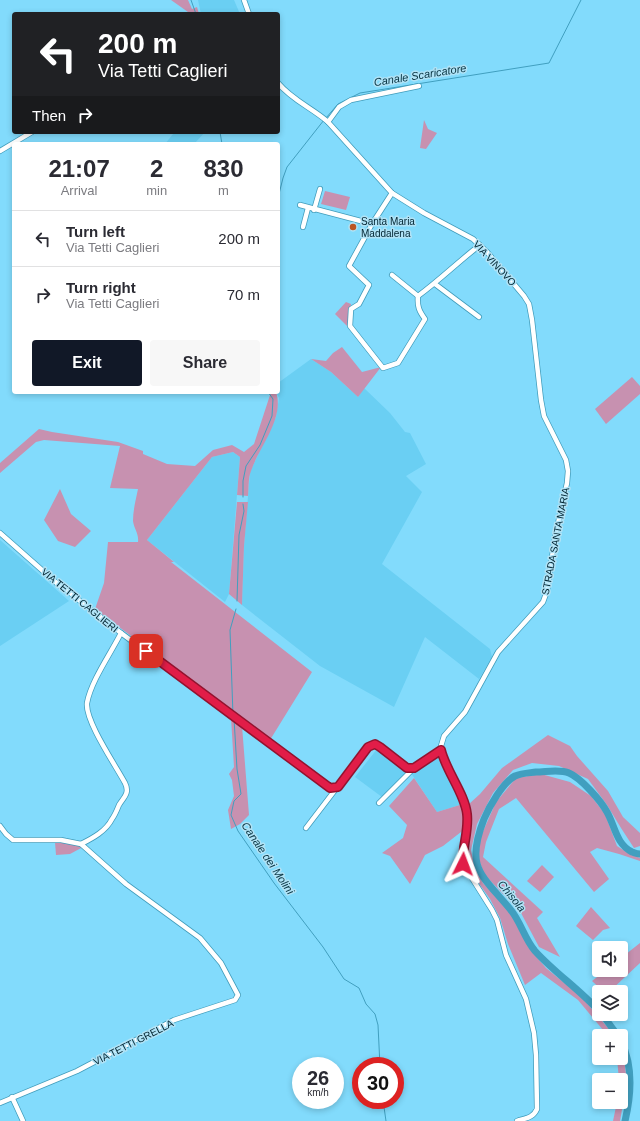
<!DOCTYPE html>
<meta charset="utf-8">
<style>
:root{--surface:#fff;--page:#f7f7f7;--text:#2b2b33;--muted:#7c7c81;--line:#e1e1e2;--accent:#111827}
body{margin:0;font-family:Arial,sans-serif;background:var(--page);color:var(--text);height:100vh;display:flex;flex-direction:column;font-size:15px;white-space:nowrap}
*{box-sizing:border-box;margin:0}
p{font-size:13px;color:var(--muted)}
.icon{flex:none;width:22px;height:22px;fill:none;stroke:currentColor;stroke-width:2;stroke-linecap:round;stroke-linejoin:round}
.map{position:relative;flex:1;overflow:hidden}
.side{position:absolute;left:12px;top:142px;width:268px;height:252px;display:flex;flex-direction:column;background:var(--surface);border-radius:4px;box-shadow:0 2px 6px #0003}
.side>*{flex:none}
.guide{position:absolute;left:12px;top:12px;width:268px;height:122px;border-radius:4px;box-shadow:0 2px 6px #0003;background:#202124;color:#fff;overflow:hidden}
.controls{position:absolute;left:592px;top:941px;display:grid;gap:8px}
.controls a{display:grid;place-items:center;width:36px;height:36px;border-radius:4px;background:var(--surface);box-shadow:0 2px 6px #0003;font-size:20px}
.speed{position:absolute;left:292px;top:1057px;display:flex;gap:8px;font-size:20px;font-weight:700;text-align:center}
.speed>*{display:grid;place-content:center;width:52px;height:52px;border-radius:50%;background:var(--surface);box-shadow:0 2px 6px #0003;line-height:1}
.speed small{font-size:10px;font-weight:400}
.speed .limit{border:6px solid #d22;background:#fff;color:#111}
.pin{position:absolute;display:grid;place-items:center;width:34px;height:34px;color:#fff;margin:-17px;border-radius:8px;box-shadow:0 2px 6px #0006}
.me{position:absolute;width:44px;margin:-22px;rotate:3deg;stroke-linejoin:round;filter:drop-shadow(0 0 3px #0008)}
.turn{display:flex;align-items:center;gap:14px;height:84px;padding:0 20px;font-size:18px}
.turn .icon{width:52px;height:52px;stroke-width:2.5}
.turn b{display:block;font-size:28px;line-height:34px}
.then{display:flex;align-items:center;height:38px;padding:0 20px;background:#0003;gap:8px;font-size:15px}
.eta{display:flex;justify-content:space-evenly;align-items:center;height:68px;text-align:center}
.eta b{font-size:24px;font-weight:700;line-height:28px}
.action{display:flex;gap:8px;margin-top:auto;padding:8px 20px}
.action a{flex:1;height:46px;border-radius:4px;background:var(--accent);color:#fff;font-size:16px;font-weight:700;line-height:46px;text-align:center}
.action a+a{background:var(--page);color:var(--text)}
ul{padding:0;list-style:none}
li{display:flex;align-items:center;gap:12px;height:56px;padding:0 20px;border-top:1px solid var(--line)}
li div{flex:1}
li b{display:block;font-size:15px}
li em{font-style:normal}
.map>svg:first-child{display:block}
.built{fill:#6acff3}
.green{fill:#c791b0}
.lines{fill:none;stroke-linecap:round;stroke-linejoin:round}
.stream{stroke:#419fbf;stroke-width:1}
.river{stroke:#419fbf;stroke-width:7}
.minor-casing{stroke:#409cbb;stroke-width:6}
.minor{stroke:#fff;stroke-width:4.5}
.route-casing{stroke:#92132f;stroke-width:10}
.route{stroke:#e11d48;stroke-width:7}
.poi-dot{fill:#bb5624;stroke:#b1e3f6;stroke-width:1.5}
.labels{text-anchor:middle;stroke-width:3;stroke-linejoin:round;paint-order:stroke}
.poi-label{font-size:10px;fill:#002431;stroke:#b1e3f6;text-anchor:start}
.street-label{font-size:10px;fill:#002431;stroke:#b1e3f6}
.water-label{font-size:11px;font-style:italic;fill:#093543;stroke:#b1e3f6}
</style>
<div class="map">
<svg width="640" height="1121" viewBox="0 0 640 1121">
<rect width="100%" height="100%" fill="#82dbfc"/>
<g class="built">
<path d="M198 0H234L240 14H201Z"/>
<path d="M172 132H205L194 144H165L173 134Z"/>
<path d="M311 359 331 372 358 397 364 388 390 413 405 432 410 433 426 464 406 476 422 492 382 564 490 649 492 657 479 679 425 637 394 707 320 666 242 605 244 546 250 472 276 417 279 398 276 392H278V383Z"/>
<path d="M233 452 240 457 229 594 225 602 147 540 212 457Z"/>
<path d="M0 540 69 601 0 646Z"/>
<path d="M377 749 407 771 382 797 355 777Z"/>
<path d="M439 755 463 804 437 812 411 773Z"/>
</g>
<g class="green">
<path d="M171 0H188L192 9 197 7 199 14H186L188 12Z"/>
<path d="M424 120 428 129 437 133 426 149 420 148Z"/>
<path d="M325 191 350 197 346 210 321 204Z"/>
<path d="M346 302 351 304 348 327 335 314Z"/>
<path d="M342 347 362 372 381 367 358 397 331 372 311 359 326 361 333 353Z"/>
<path d="M632 377 640 386V394L606 424 595 409Z"/>
<path d="M271 392H276C285 418 259 447 251 471 248 478 249 488 248 496L237 495 240 457 233 452 212 457 147 540 174 562H171L312 672 270 740 95 609 104 583 108 542H138C139 533 134 529 133 521 133 510 136 499 138 489L110 488 120 446 44 440 36 442 0 473V463L39 429 52 432 118 442 143 451V454L167 464 195 466 213 450 232 445 244 452 254 444Z"/>
<path d="M60 489 71 514 91 531 75 547 58 541 44 520Z"/>
<path d="M237 502H248L244 546 242 605 229 594Z"/>
<path d="M231 718 242 726 249 815 240 824 231 829 228 810 234 796 232 780 229 774 234 767Z"/>
<path d="M548 735 570 746 577 756 608 791 623 817 640 833V846L634 848 621 828 607 805 588 779 559 766 532 763 513 770 493 793 477 824 471 850 475 869 483 883 501 902 514 919 529 948 546 968 568 986 585 1001 615 1036H608L578 1000 541 973 525 985 508 944 500 918 490 899 473 875 466 862 465 848 470 827 469 804 480 794 502 768Z"/>
<path d="M541 774 570 782 591 796 605 814 617 846 628 853 640 858V861L619 854 597 848 590 852 609 879 594 892 516 798 499 809 486 842 483 857 543 912 537 918 560 957 539 947 521 913 484 874 478 857 481 836 496 802 516 778Z"/>
<path d="M414 778 437 812 463 804 465 812 464 827 461 832 443 846 425 855 410 884 390 856 382 853 403 838 407 825 389 806Z"/>
<path d="M55 842C65 842 74 843 83 847L70 854 56 855Z"/>
<path d="M542 865 554 877 540 892 527 881Z"/>
<path d="M591 907 610 928 603 930 593 940 576 926Z"/>
<path d="M640 943V963L609 992H604L592 981 606 970H621V958Z"/>
<path d="M621 1048 623 1052 627 1081 620 1121H613L617 1102H621V1080H619L617 1058H621Z"/>
</g>
<g class="lines">
<g class="stream">
<path d="M191 0 196 14"/>
<path d="M326 118 338 104 360 93 549 63 581 0"/>
<path d="M220 132 222 144"/>
<path d="M278 198 283 178 287 167 324 120"/>
<path d="M243 497V481L246 466 260 445 272 416 273 399 268 392"/>
<path d="M237 601 239 535 244 511 243 504"/>
<path d="M233 715 230 630 236 609"/>
<path d="M234 718 237 769 241 794 234 801 231 815 238 831 274 883 323 947 344 979 359 988 366 1004 375 1014 378 1025 380 1066"/>
<path d="M383 1100 386 1121"/>
</g>
<g class="river">
<path d="M599 1011C579 989 555 973 535 951 524 938 521 922 510 909 481 874 465 868 484 819 489 807 503 782 515 776 522 773 529 773 536 772 546 772 560 769 569 773 581 778 601 801 607 812 615 826 616 844 632 852 635 853 636 854 640 854"/>
<path d="M602 1014 618 1036"/>
<path d="M621 1041C633 1065 631 1096 625 1121"/>
</g>
<g class="minor-casing">
<g id="minor">
<path d="M244 0 249 14"/>
<path d="M278 83C292 100 312 108 328 122L392 193 424 213 473 239 487 252 524 296 529 304 532 320 541 400 544 416 566 460 568 471 567 483 555 537 547 591 543 602 498 652 465 712 444 736 441 746 442 755 445 764 466 806 468 814 462 854 463 864 492 910 497 920 506 955 526 999 534 1033 536 1055 537 1109C533 1118 526 1118 517 1121"/>
<path d="M328 122 339 107 351 100 419 86"/>
<path d="M0 151 32 132"/>
<path d="M392 193 372 224 349 266 369 285 359 304 351 309 350 326 383 368 398 363 425 319C419 311 417 306 418 296"/>
<path d="M300 205 372 224"/>
<path d="M314 210 320 189"/>
<path d="M303 227 308 208"/>
<path d="M392 275 418 296"/>
<path d="M435 284 479 317"/>
<path d="M418 296C440 280 459 261 480 245"/>
<path d="M0 533 60 586 66 589 75 597 121 633 330 788 338 787"/>
<path d="M379 803 414 768"/>
<path d="M0 826 6 834 13 840H61L81 844 126 884 200 938 221 963 238 995 235 1000 174 1020 77 1071 0 1103"/>
<path d="M306 828 368 747 375 744 380 747 407 768H414L441 750"/>
<path d="M81 844C93 838 106 831 112 819 115 815 117 810 119 805 124 797 130 793 125 783 116 766 85 721 87 703 91 681 111 653 121 633"/>
<path d="M12 1097 23 1121"/>
</g>
</g>
<use href="#minor" class="minor"/>
</g>
<g class="lines">
<g class="route-casing">
<path id="route" d="M146 651 330 788 338 787 368 747 375 744 380 747 407 768H414L441 750C446 771 465 794 467 814 469 831 462 847 463 864"/>
</g>
<use href="#route" class="route"/>
</g>
<circle class="poi-dot" cx="353" cy="227" r="4"/>
<g class="labels">
<g class="poi-label">
<text x="361" y="225">Santa Maria<tspan x="361" dy="12">Maddalena</tspan></text>
</g>
<g class="street-label">
<text transform="translate(495 263) rotate(47)" y="4">VIA VINOVO</text>
<text transform="translate(555 541) rotate(-79)" y="4">STRADA SANTA MARIA</text>
<text transform="translate(80 600) rotate(39)" y="4">VIA TETTI CAGLIERI</text>
<text transform="translate(133 1042) rotate(-27)" y="4">VIA TETTI GRELLA</text>
</g>
<g class="water-label">
<text transform="translate(420 75) rotate(-9)" y="4">Canale Scaricatore</text>
<text transform="translate(268 858) rotate(56)" y="4">Canale dei Molini</text>
<text transform="translate(512 896) rotate(51)" y="4">Chisola</text>
</g>
</g>
</svg>
<div class="controls">
<a><svg class="icon" aria-label="sound" viewBox="0 0 24 24"><path d="M4 9h4l5-4v14l-5-4H4zM17 9q2 3 0 6"/></svg></a>
<a><svg class="icon" aria-label="layers" viewBox="0 0 24 24"><path d="M12 4l9 5-9 5-9-5zM3 14l9 5 9-5"/></svg></a>
<a>+</a>
<a>−</a>
</div>
<div class="speed"><div>26<small>km/h</small></div><div class="limit">30</div></div>
<div class="pin" style="left:146px;top:651px;background:#d93025"><svg class="icon" aria-label="arrive" viewBox="0 0 24 24"><path d="M6 21V4h12l-3 4 3 4H6"/></svg></div>
<svg class="me" style="left:463px;top:864px" viewBox="-20 -20 40 40"><path d="M0-17L14 15 0 8-14 15z" fill="#e11d48" stroke="#fff" stroke-width="4"/></svg>
<div class="guide">
<div class="turn"><svg class="icon" aria-label="left" viewBox="0 0 24 24"><path d="M17 20v-9H6M10 6l-5 5 5 5"/></svg><div><b>200 m</b>Via Tetti Caglieri</div></div>
<div class="then">Then<svg class="icon" aria-label="right" viewBox="0 0 24 24"><path d="M7 20v-9h11M14 6l5 5-5 5"/></svg></div>
</div>
<section class="side">
<div class="eta">
<div><b>21:07</b><p>Arrival</p></div>
<div><b>2</b><p>min</p></div>
<div><b>830</b><p>m</p></div>
</div>
<ul>
<li><svg class="icon" aria-label="left" viewBox="0 0 24 24"><path d="M17 20v-9H6M10 6l-5 5 5 5"/></svg><div><b>Turn left</b><p>Via Tetti Caglieri</p></div><em>200 m</em></li>
<li><svg class="icon" aria-label="right" viewBox="0 0 24 24"><path d="M7 20v-9h11M14 6l5 5-5 5"/></svg><div><b>Turn right</b><p>Via Tetti Caglieri</p></div><em>70 m</em></li>
</ul>
<div class="action"><a>Exit</a><a>Share</a></div>
</section>
</div>
